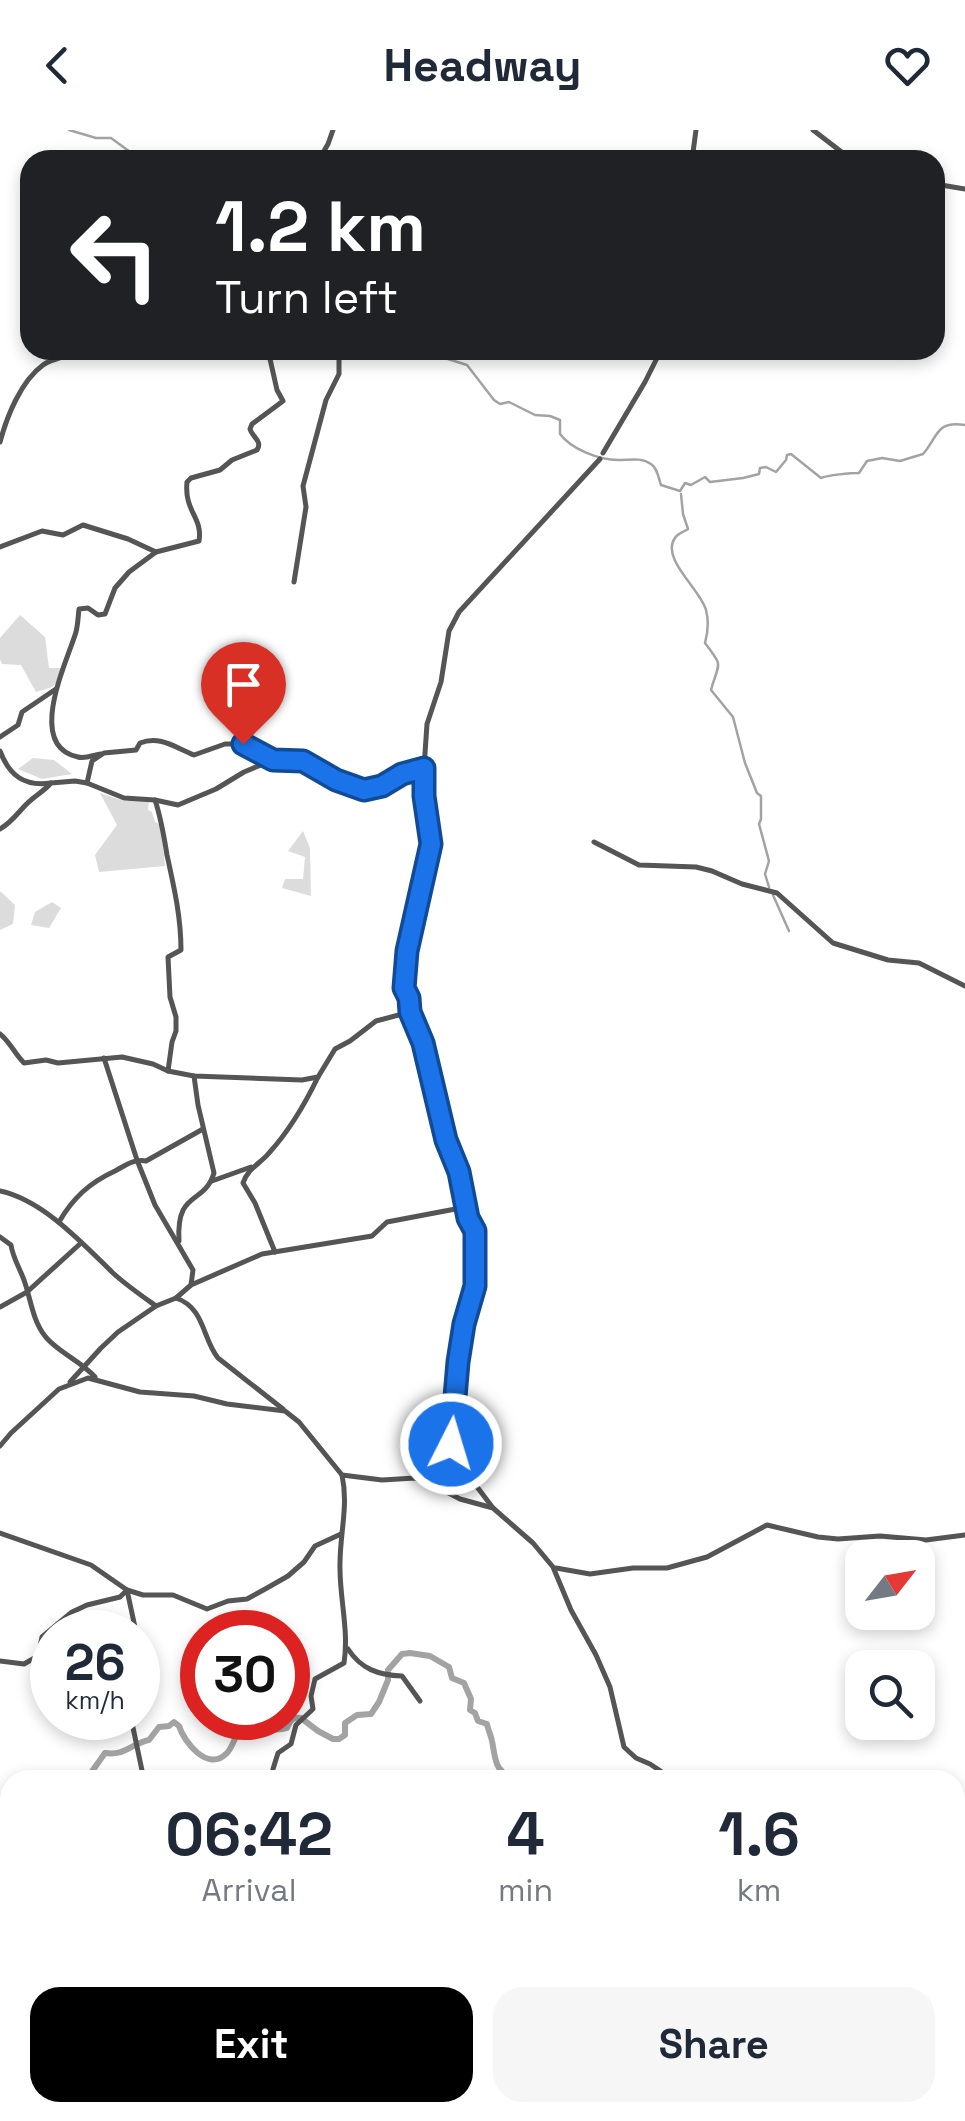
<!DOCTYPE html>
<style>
:root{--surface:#fff;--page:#f6f6f7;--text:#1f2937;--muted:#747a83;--accent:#000}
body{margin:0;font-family:"Space Grotesk",sans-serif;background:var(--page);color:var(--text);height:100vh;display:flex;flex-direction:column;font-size:38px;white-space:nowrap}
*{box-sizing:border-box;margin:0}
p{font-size:32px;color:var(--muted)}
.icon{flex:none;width:55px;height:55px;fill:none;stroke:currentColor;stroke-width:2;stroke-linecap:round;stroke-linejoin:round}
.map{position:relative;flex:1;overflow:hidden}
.panel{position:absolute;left:0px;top:1640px;width:965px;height:352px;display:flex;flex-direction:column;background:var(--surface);border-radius:30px 30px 0 0;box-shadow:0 5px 15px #0003}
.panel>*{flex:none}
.hud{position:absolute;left:20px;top:20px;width:925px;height:210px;border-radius:30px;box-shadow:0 5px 15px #0003;background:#202124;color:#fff;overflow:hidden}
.needle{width:65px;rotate:59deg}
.buttons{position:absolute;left:845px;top:1410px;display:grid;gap:20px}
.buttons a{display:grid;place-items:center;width:90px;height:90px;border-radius:20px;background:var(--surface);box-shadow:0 5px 15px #0003;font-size:50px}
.speed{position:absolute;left:30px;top:1480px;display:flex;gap:20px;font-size:50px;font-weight:700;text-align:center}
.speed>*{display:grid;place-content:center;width:130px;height:130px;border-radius:50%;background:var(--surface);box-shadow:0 5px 15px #0003;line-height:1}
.speed small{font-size:25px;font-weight:400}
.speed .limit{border:15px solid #d22;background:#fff;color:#111}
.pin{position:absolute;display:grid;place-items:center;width:85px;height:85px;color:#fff;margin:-102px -42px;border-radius:50% 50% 50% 0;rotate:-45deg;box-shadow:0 0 10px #0007}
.pin .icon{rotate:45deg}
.me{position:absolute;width:110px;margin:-55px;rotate:5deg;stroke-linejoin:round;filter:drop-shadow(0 0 8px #0008)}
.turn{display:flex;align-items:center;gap:35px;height:210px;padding:0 30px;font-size:45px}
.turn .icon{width:130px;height:130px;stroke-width:2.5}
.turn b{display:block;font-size:70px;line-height:85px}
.eta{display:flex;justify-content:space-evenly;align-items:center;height:170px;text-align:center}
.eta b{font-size:60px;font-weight:800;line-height:70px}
.action{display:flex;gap:20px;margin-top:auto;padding:20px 30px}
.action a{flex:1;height:115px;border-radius:30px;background:var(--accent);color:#fff;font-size:40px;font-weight:800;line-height:115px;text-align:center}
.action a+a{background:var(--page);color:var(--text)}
header{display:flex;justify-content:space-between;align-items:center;height:130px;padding:0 30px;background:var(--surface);font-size:45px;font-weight:800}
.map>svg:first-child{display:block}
.green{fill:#dcdcdc}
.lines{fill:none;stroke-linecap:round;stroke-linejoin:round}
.stream{stroke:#a3a3a3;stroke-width:2.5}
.river{stroke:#a3a3a3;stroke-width:6}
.street{stroke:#555;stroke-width:5}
.route-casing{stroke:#114b97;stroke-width:25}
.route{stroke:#1a73e8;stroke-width:18}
</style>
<header><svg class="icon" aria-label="back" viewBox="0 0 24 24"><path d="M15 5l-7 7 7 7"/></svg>Headway<svg class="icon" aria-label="heart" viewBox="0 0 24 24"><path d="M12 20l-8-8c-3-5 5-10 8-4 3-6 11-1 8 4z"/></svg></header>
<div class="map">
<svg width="965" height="1991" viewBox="0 0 965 1991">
<rect width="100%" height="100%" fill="#fff"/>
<g class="green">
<path d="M20 485 45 507 49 538H61C61 556 51 558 36 562L21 535 2 534 0 529V508Z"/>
<path d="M33 628 54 630 72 644 42 649 18 639Z"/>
<path d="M100 663 124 671 149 670 148 680 152 682 155 692 161 695 165 736 99 742 95 725 117 695Z"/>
<path d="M303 701 310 718 311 766 282 758 285 749H303L305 727 288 721Z"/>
<path d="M0 761 15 775 13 794 0 800Z"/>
<path d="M52 772 61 778 49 798 31 795 35 782Z"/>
</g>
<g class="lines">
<g class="stream">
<path d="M69 0 96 8H111L141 30"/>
<path d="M429 220 432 224 467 235 494 270 500 274 509 272 535 285 550 286 560 290V304C571 319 599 330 618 330 630 330 641 327 651 334 658 339 658 347 661 355L680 361 685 353 691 355 705 347 710 352 743 348 759 344 760 338 766 337 776 342 786 330 787 325 791 324 821 348C828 345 851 343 859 343L867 331 882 328 900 331 923 324C938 307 936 290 965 295"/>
<path d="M681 364 683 384 688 399C684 402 678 403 675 408 660 428 701 460 706 480 709 491 708 502 705 513 724 538 719 531 711 560L733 587 745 633 757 663 761 666V689L759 694 769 731 765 744 769 757"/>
<path d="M773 765 789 801"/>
</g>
<g class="river">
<path d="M88 1650V1647L105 1623C126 1626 132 1613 149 1610L159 1597 169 1596 174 1592 179 1596C184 1612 208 1643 227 1623 232 1618 235 1607 239 1601 251 1602 257 1599 266 1599 275 1599 278 1601 287 1598 290 1591 292 1587 301 1588L318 1601 333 1609H339L345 1605V1593L357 1585 371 1584 379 1572 388 1550V1540L402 1524 410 1523 430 1526 449 1537 452 1548 464 1553 471 1569 470 1580 475 1583 478 1591 487 1594C488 1600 491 1605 492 1611 496 1631 494 1642 517 1650"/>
<path d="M0 1779 10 1769"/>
</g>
<g class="street">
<path d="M813 0 852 30"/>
<path d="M282 30 320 28 328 14 333 0"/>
<path d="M692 30 696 0"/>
<path d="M935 54 965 59"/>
<path d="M0 312C7 286 21 251 43 235 53 228 63 230 71 220"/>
<path d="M603 323 645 252 661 220"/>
<path d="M0 417 42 401 63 405 83 395 128 409 156 422 199 411C203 387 184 382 187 352L191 348 220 340 232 330 257 320C263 311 252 307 250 299L252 294 283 271 277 260 268 220"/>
<path d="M294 452 306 377 303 356 326 270 339 244V220"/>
<path d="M0 607 18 595 22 582 56 559"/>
<path d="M0 621C9 645 24 657 51 653"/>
<path d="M101 624C94 625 85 629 78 627 25 616 67 532 76 502 78 494 78 487 79 479L88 478 98 485 105 484 115 458 129 442 156 422"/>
<path d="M87 653 124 668 155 670 178 675 216 659 244 642 273 630"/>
<path d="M155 670C161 688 164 706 167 725 174 757 181 787 181 820L168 827 170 867 176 887V901L172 912 168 941"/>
<path d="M0 699C14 691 20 679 31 670 38 664 45 660 51 653L75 651 87 653 92 631 104 623 136 620 140 613C160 605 176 618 194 625L225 614H243L273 630 303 631 336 650 364 660 382 656 402 644 424 638"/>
<path d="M594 712 639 735 696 737 712 741 742 754 777 763 833 813 888 830 919 833 965 856"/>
<path d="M0 904C10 912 15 924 24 933L46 930 58 933 122 927 153 934 168 941 194 946 302 950 318 947 335 919 350 911 376 891 410 882"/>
<path d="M104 928 137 1030 155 1075 193 1140 191 1155 176 1168"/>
<path d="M212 1051 251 1037"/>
<path d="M0 1061C43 1070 83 1114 113 1143 126 1155 142 1166 156 1176L176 1168C205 1178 202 1208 218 1228L283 1279"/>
<path d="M59 1092C73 1068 89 1053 115 1041 126 1035 133 1029 146 1031L203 999"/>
<path d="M0 1107 11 1115C13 1129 21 1140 25 1153 31 1171 33 1191 45 1206 56 1221 81 1231 95 1247"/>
<path d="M179 1111C176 1059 204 1076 214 1043L198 975 194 946"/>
<path d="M275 1122 255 1073 243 1053C248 1038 260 1034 269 1023 289 1001 305 974 318 947"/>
<path d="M191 1155 262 1124 372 1106 387 1092 466 1077"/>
<path d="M0 1177 27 1162 81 1113"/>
<path d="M70 1252 101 1218 118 1202 156 1176"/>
<path d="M0 1316 11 1303 59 1259 88 1248 140 1262 194 1266 227 1274 285 1281 299 1292 342 1345 382 1350 415 1348 428 1352 460 1369 493 1378 533 1413 553 1437 571 1480 596 1525 610 1557 624 1617 636 1628 650 1634 674 1650"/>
<path d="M493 1378 459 1333 451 1314 458 1232 464 1194 475 1156V1101L468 1088 459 1042 446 1010 423 913 410 882 409 868 404 858 407 821 431 714 424 666V638L427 594 441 552 449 501 459 482 600 329"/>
<path d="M0 1403 91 1435 127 1460 143 1465H173L207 1479 228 1471 247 1469 267 1458 288 1446 304 1432 315 1416 341 1404"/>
<path d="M556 1438 590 1444 633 1438H667L707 1427 767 1395 818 1407 838 1409 880 1406 926 1410 965 1405"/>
<path d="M348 1519C361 1539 378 1545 402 1546L420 1571"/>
<path d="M0 1531 24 1534 38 1526 42 1507 72 1482 87 1475 120 1467 127 1460 136 1502"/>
<path d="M131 1588 144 1650"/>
<path d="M273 1650V1639L278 1623 291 1614 296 1595 313 1579 311 1566 315 1549 344 1533C349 1501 340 1470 340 1439 339 1406 349 1377 342 1345"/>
<path d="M0 1693 10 1692"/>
<path d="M955 1765 965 1772"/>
<path d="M0 1919 10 1914"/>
<path d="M125 1991 132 1982"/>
<path d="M476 1991 477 1982"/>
<path d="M857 1991 863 1982"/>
</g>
</g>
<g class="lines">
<g class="route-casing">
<path id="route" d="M243 614 273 630 303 631 336 650 364 660 382 656 402 644 424 638V666L431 714 407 821 404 858 409 868 410 882 423 913 446 1010 459 1042 468 1088 475 1101V1156L464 1194 458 1232 451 1314"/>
</g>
<use href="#route" class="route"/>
</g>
</svg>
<div class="buttons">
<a><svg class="needle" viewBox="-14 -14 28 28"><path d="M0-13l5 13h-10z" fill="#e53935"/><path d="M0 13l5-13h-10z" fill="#747a83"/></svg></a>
<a><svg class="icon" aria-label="search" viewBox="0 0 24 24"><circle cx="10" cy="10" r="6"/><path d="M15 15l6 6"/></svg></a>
</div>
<div class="speed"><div>26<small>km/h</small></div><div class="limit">30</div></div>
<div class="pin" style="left:243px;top:614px;background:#d93025"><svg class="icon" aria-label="arrive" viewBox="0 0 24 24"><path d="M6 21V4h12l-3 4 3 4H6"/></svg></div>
<svg class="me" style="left:451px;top:1314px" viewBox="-20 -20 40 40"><circle r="17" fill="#1a73e8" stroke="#fff" stroke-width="3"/><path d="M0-11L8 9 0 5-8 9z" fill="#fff"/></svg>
<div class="hud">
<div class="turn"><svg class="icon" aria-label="left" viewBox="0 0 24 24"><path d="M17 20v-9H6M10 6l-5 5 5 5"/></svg><div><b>1.2 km</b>Turn left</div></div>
</div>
<section class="panel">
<div class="eta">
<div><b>06:42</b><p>Arrival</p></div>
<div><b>4</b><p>min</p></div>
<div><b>1.6</b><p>km</p></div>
</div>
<div class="action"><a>Exit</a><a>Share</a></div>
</section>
</div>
